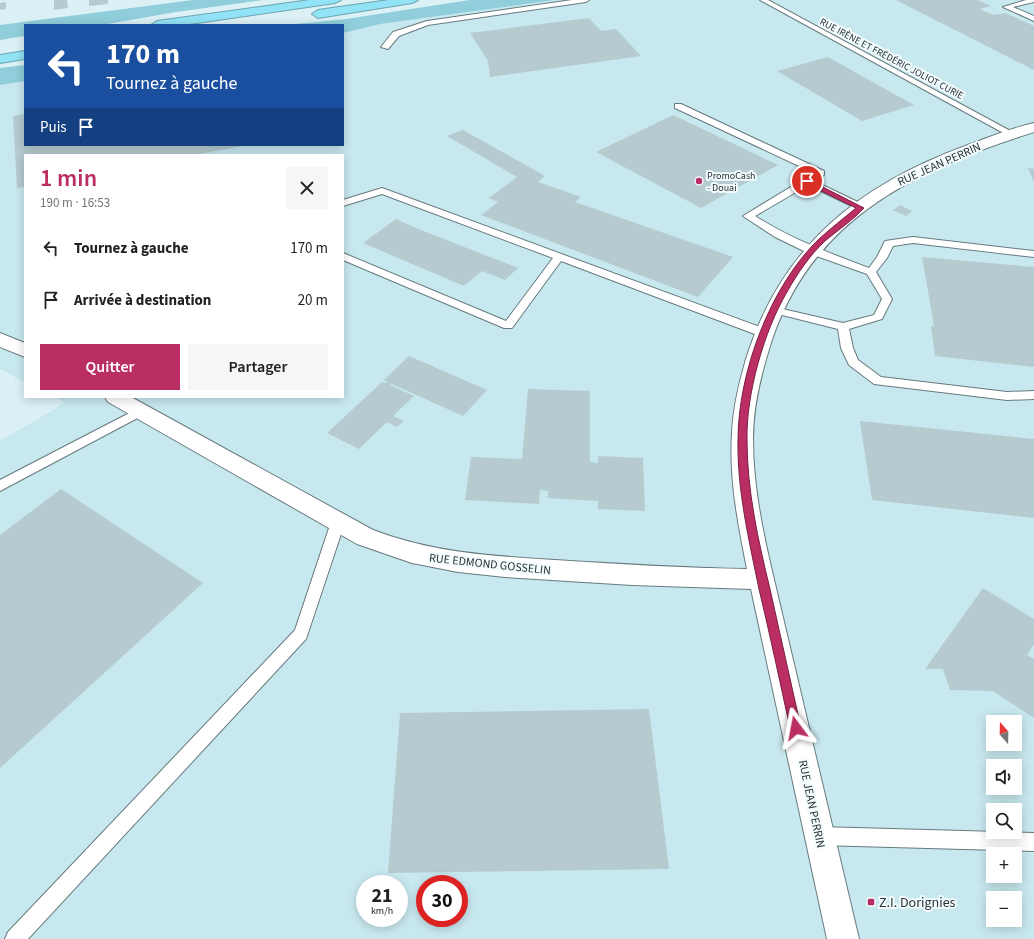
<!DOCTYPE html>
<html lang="fr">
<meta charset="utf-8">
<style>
:root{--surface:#fff;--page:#f6f6f6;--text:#222;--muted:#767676;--accent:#ba2e63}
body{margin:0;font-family:"Source Sans 3",sans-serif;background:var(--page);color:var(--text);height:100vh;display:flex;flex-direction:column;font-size:15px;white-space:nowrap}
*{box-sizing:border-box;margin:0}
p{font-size:13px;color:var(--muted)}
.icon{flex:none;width:22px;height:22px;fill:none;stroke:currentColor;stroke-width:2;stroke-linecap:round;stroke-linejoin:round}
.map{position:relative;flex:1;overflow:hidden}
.drawer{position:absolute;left:24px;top:154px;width:320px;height:244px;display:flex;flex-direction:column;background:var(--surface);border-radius:0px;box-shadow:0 2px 10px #0003}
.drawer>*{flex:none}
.hud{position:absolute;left:24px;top:24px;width:320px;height:122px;border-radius:0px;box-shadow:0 2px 10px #0003;background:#1a4fa0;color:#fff;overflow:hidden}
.needle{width:26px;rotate:340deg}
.buttons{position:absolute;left:986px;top:715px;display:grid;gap:8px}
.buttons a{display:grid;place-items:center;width:36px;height:36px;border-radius:0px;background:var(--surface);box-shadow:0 2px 10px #0003;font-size:20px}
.speed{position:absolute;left:356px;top:875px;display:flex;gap:8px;font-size:20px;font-weight:700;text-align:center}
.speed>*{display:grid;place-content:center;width:52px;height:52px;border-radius:50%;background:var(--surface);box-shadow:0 2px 10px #0003;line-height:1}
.speed small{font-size:10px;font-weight:400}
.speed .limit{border:6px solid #d22;background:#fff;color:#111}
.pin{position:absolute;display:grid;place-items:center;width:34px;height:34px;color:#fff;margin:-17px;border:2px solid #fff;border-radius:50%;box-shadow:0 1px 4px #0007}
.me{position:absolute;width:44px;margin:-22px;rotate:347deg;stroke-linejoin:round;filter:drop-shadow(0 0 3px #0008)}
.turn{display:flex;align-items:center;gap:14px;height:84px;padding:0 16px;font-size:18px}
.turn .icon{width:52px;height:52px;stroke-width:2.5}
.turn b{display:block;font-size:28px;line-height:34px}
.then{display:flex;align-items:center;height:38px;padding:0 16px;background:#0003;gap:8px;font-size:15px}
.round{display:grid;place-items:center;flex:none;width:42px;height:42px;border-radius:0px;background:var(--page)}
.headline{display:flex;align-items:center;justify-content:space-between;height:68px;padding:0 16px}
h1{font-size:24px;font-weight:600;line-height:30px;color:var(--accent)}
.primary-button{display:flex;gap:8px;margin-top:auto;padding:8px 16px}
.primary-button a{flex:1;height:46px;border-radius:0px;background:var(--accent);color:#fff;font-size:16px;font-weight:600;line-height:46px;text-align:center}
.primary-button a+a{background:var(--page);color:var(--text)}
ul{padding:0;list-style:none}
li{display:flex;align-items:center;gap:12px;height:52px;padding:0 16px}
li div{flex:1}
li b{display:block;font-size:15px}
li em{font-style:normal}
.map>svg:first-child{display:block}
.built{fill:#c8e8ef;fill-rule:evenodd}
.green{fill:#90cedb}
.building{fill:#b5cbd0}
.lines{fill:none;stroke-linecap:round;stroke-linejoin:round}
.lane-casing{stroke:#667a7e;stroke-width:2}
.street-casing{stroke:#667a7e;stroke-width:2}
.highway-casing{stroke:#6da5b1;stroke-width:2}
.lane{fill:#fff;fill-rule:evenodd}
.street{fill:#fff;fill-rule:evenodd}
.highway{fill:#92e3f5;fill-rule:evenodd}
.route{fill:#ba2e63;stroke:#791e40}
.poi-dot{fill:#ba2e63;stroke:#f3fcfe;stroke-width:1.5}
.labels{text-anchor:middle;stroke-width:4;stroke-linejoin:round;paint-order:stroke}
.far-street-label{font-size:10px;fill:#293233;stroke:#f3fcfe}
.far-poi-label{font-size:10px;fill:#293233;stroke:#f3fcfe;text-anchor:start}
.street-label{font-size:12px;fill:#293233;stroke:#f3fcfe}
.near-poi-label{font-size:14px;fill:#293233;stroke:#f3fcfe;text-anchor:start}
</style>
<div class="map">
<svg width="1034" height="939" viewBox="0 0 1034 939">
<rect width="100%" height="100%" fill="#dbf1f6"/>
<path class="built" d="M555 0H1034V939H0V441L65 403 55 397H343V155H25V382L0 369V85L25 81V145H343V32L380 24ZM993 722H1015V744H993ZM993 766H1015V788H993ZM993 810H1015V832H993ZM993 854H1015V876H993ZM365 884H399V918H365ZM425 884H459V918H425ZM993 898H1015V920H993Z"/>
<g class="green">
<path d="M193 0H263L176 12 102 25H25V36L0 40V25Z"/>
<path d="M470 0H555L380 24 343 33V25H286L346 19Z"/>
<path d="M25 65V81L0 85V68Z"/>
</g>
<g class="building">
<path d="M54 0H67L68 8 54 10Z"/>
<path d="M89 0H108V4L89 6Z"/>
<path d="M896 0H978L991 6 979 9 994 15 1005 13 1034 26V70Z"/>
<path d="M6 2V9L0 10V3Z"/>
<path d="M589 18 601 31 616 29 641 56 490 77 488 61 470 33Z"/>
<path d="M828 57 914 105 862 121 777 71Z"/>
<path d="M25 114V145L243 146 194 155H25V187L17 188 13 116Z"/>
<path d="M673 115 778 165 701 208 596 152Z"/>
<path d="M463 130 545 176 538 182 581 197 575 202 733 257 698 297 481 215 498 202 489 198 517 177 447 136Z"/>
<path d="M1028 168 1034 169V182Z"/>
<path d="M900 205 912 211 906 216 893 210Z"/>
<path d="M396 219 416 228 518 268 505 280 482 271 464 286 363 243Z"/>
<path d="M922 257 1034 267V367L935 356 931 326H934Z"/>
<path d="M409 356 487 390 463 416 392 384 390 385 414 396 393 416 404 421 397 427 387 422 359 449 327 433 382 382 386 383 388 382 384 380Z"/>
<path d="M528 389 590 391V462L598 463V456L643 458 645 511 598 509V501L548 498V491L540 490 539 504 465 500 471 457 522 459Z"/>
<path d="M860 421 1034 439V518L872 500Z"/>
<path d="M61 489 203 583 0 768V535Z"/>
<path d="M983 588 1034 619V644L1027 655 1034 659V718L993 691 950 690 943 669H925Z"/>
<path d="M649 709 669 869 388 873 400 713Z"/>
</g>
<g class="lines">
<g class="lane-casing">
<g id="lane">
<path d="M572 0H589L586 2 428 25 399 36 388 49 381 47 393 32 427 21Z"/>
<path d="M760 0H768L1016 134 1015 136H1009Z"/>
<path d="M1026 0H1034V2L1013 7 1034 16V21L1003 7Z"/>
<path d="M675 104H681L824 171V175L814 181 864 205V209H858L808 185 755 216C791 239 829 253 869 268L877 257 885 241 913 237 1034 251V257L913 243 893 246 887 258 876 272 892 299 882 319 849 329 853 348 858 360 881 377 1007 392 1034 391V399L1007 400 874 384 849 365 841 348 838 329 770 312 769 310 770 308 774 307 843 323 874 315 882 299 867 274 808 253 775 237 743 216 814 173 675 108Z"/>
<path d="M382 188 768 330 770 333 768 336H760L561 261 512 328H504L343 260V253L506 321 553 258 382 194 343 206V200Z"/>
<path d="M141 407 145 408 147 411 145 414 0 491V480Z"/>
<path d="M338 517 343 518 345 522 306 639 28 939H5L8 932 295 630 331 522 333 518Z"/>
<path d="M819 827 1034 833V851L819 845 813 842 810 836 813 830Z"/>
</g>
</g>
<g class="street-casing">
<g id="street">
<path d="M1034 123V132C911 171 804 222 767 356 759 383 753 411 753 439 753 484 762 528 772 571L859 939H827L751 589 632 585 505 577 458 572 412 563 357 544 108 402 105 397H131L373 530C433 553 493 556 555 560 619 564 683 568 747 569 738 524 729 479 732 433 733 408 739 383 746 359 781 246 860 184 968 145 989 137 1012 128 1034 123Z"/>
<path d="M0 333 25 343V357L0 347Z"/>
</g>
</g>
<g class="highway-casing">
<g id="highway">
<path d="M310 0H341L335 3 183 25H151L157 21Z"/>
<path d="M389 0H418L412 3 318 18 312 14 318 10Z"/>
<path d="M25 51V59L0 63V55Z"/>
</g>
</g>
<use href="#lane" class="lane"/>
<use href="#street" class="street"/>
<use href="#highway" class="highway"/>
</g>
<path class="route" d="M805 180H809L864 208C853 220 838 230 825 241 810 255 797 274 787 292 764 331 746 394 747 440 747 490 758 540 770 589 780 635 791 682 801 728L800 732 796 733 792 732 790 728C780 682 770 635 759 589 749 540 737 490 738 440 738 373 770 286 819 239 831 228 844 218 856 208L805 183Z"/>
<g class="poi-dot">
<circle cx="699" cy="181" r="4"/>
<rect x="867" y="898" width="8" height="8" rx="2"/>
</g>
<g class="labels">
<g class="far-street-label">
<text transform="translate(892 58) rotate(28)" y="4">RUE IRÈNE ET FRÉDÉRIC JOLIOT CURIE</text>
</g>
<g class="far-poi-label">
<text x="707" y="179">PromoCash<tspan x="707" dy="12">- Douai</tspan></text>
</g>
<g class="street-label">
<text transform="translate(939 164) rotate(-24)" y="4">RUE JEAN PERRIN</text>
<text transform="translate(490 564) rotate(6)" y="4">RUE EDMOND GOSSELIN</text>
<text transform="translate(812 804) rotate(78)" y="4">RUE JEAN PERRIN</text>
</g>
<g class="near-poi-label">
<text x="879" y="907">Z.I. Dorignies</text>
</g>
</g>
</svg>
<div class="buttons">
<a><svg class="needle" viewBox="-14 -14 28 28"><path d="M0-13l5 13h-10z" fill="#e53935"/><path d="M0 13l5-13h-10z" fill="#767676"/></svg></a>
<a><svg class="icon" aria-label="sound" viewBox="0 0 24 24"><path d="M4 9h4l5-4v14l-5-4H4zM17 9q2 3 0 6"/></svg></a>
<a><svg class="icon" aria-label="search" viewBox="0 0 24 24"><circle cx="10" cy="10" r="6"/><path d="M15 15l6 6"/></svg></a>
<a>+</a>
<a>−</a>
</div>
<div class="speed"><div>21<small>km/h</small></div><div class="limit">30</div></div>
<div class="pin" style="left:807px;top:181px;background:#d93025"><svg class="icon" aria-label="arrive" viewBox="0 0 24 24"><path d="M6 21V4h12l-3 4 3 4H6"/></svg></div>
<svg class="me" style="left:796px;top:728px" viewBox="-20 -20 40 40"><path d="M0-17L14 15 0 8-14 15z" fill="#ba2e63" stroke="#fff" stroke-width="4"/></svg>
<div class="hud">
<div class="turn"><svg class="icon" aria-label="left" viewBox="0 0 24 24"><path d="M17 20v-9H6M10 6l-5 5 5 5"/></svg><div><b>170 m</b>Tournez à gauche</div></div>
<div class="then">Puis<svg class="icon" aria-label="arrive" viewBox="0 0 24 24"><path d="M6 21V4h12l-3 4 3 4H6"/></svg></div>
</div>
<section class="drawer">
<div class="headline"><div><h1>1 min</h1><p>190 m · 16:53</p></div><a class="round"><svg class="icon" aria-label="close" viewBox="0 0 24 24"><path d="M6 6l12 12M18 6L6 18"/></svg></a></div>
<ul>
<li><svg class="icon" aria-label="left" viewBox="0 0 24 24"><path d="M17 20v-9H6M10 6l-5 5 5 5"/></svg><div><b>Tournez à gauche</b></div><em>170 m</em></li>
<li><svg class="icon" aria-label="arrive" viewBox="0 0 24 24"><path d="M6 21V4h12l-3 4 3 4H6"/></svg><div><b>Arrivée à destination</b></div><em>20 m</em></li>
</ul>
<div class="primary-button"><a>Quitter</a><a>Partager</a></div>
</section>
</div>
